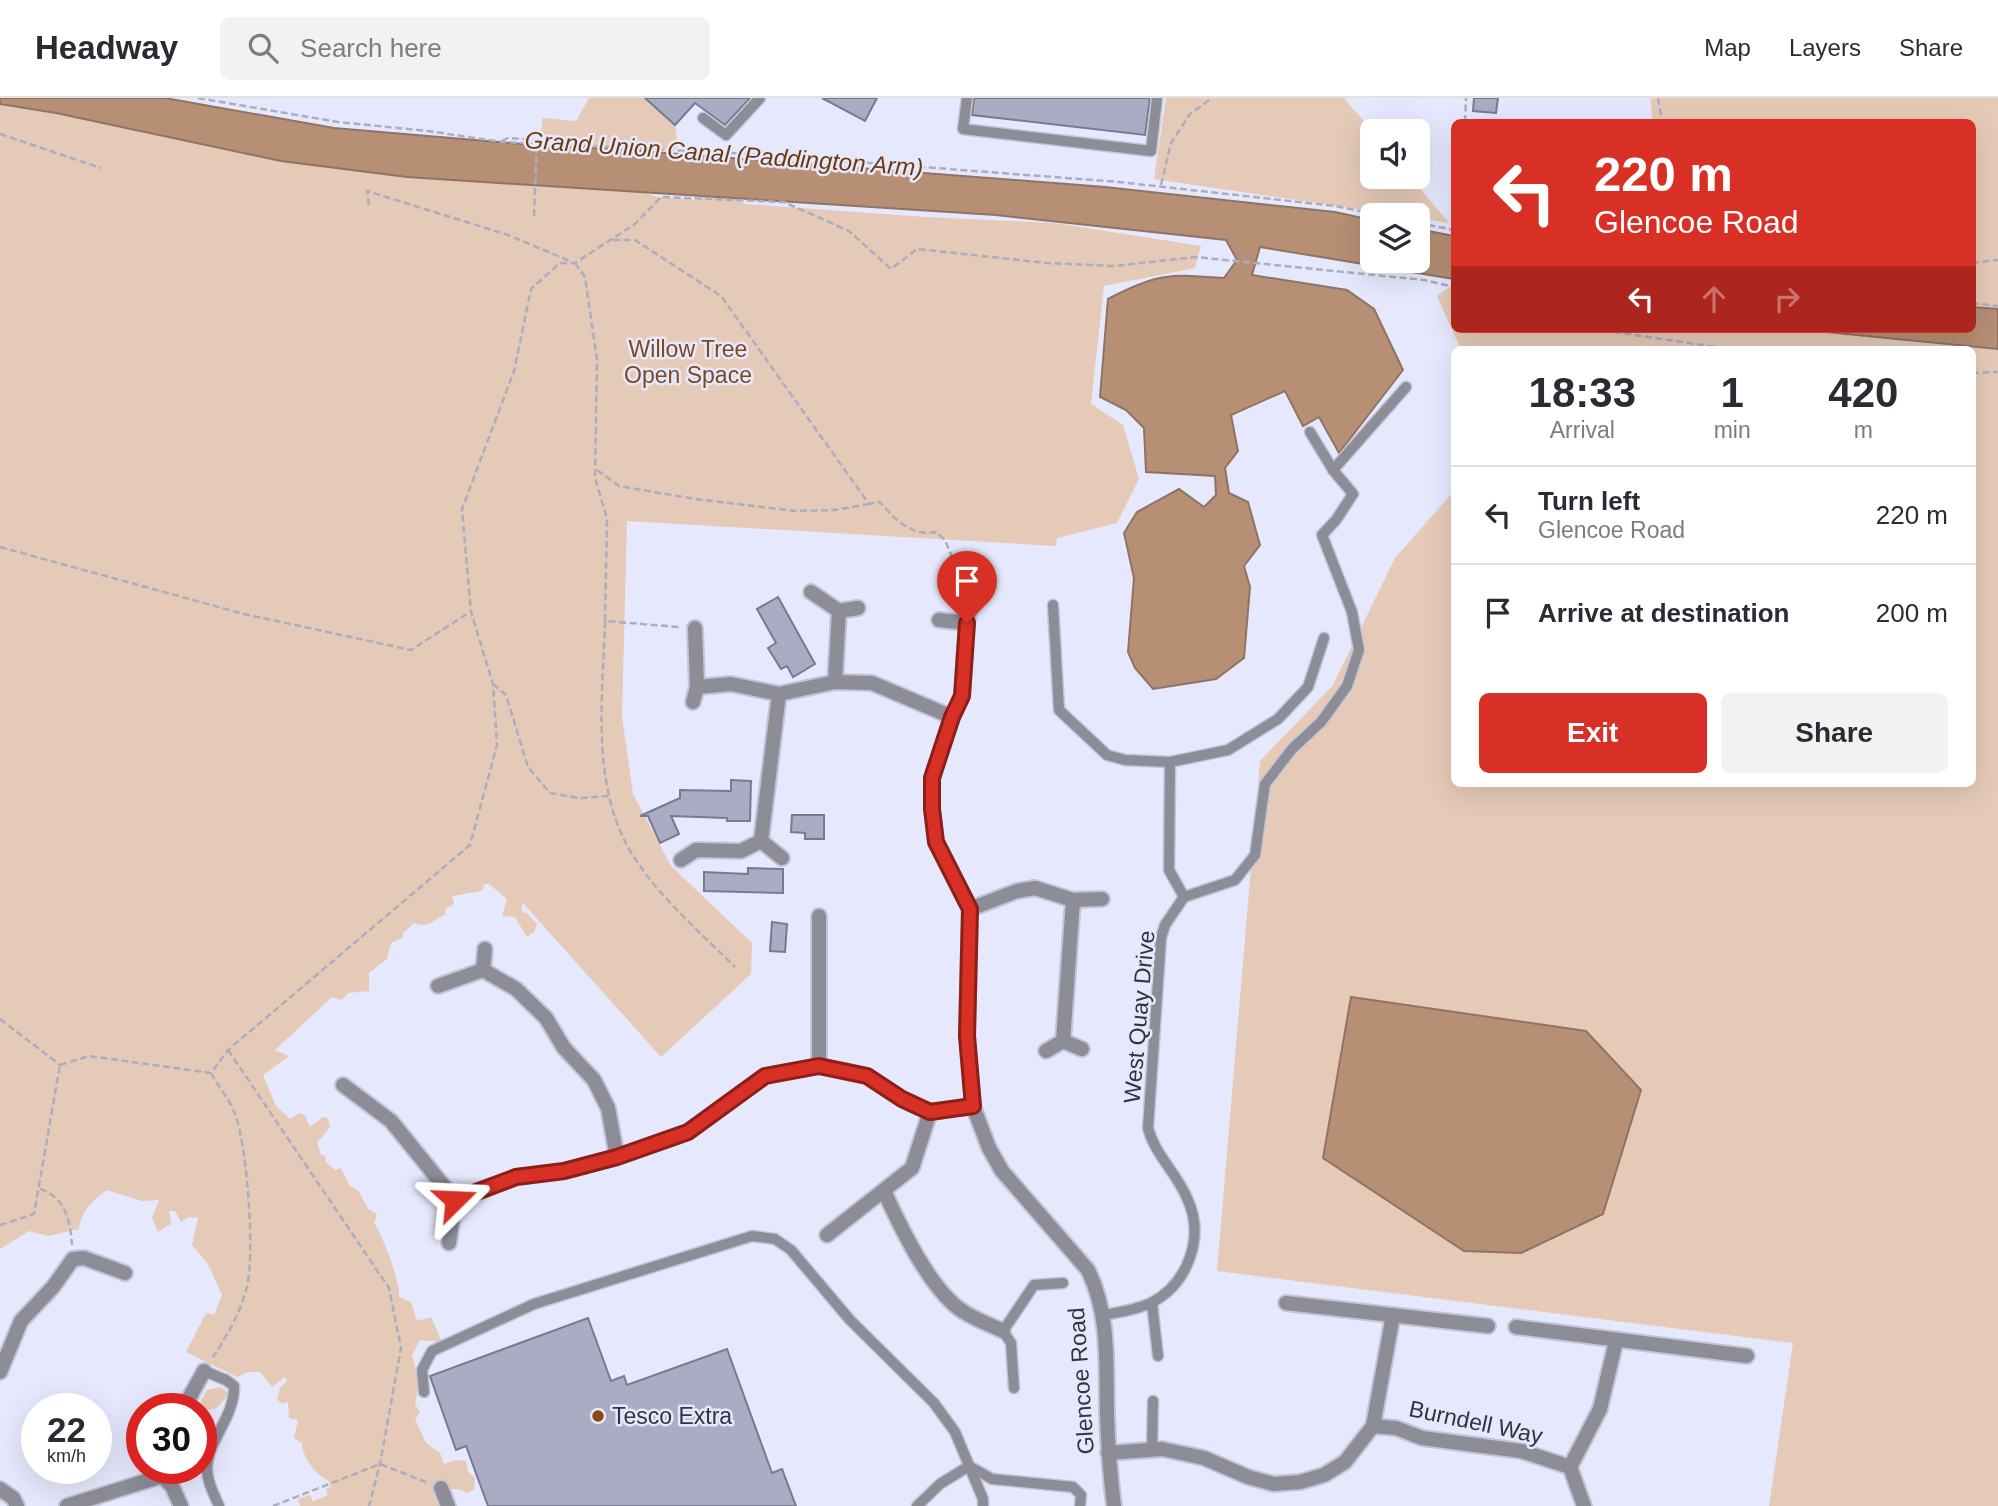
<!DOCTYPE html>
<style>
:root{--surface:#fff;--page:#f2f2f3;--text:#2b2b33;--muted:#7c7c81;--line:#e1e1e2;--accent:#d93025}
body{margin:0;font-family:Arial,sans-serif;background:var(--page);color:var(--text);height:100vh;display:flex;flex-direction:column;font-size:26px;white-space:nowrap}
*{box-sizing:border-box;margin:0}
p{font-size:23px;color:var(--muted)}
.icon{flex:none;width:38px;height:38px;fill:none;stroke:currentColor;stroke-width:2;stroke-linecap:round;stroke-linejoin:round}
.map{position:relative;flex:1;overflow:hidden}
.drawer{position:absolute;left:1451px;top:248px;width:525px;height:441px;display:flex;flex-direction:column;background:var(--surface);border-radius:10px;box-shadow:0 7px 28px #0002}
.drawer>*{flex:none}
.guide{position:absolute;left:1451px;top:21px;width:525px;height:214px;border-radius:10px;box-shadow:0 7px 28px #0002;background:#d93025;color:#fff;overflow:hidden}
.tools{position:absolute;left:1360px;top:21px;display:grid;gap:14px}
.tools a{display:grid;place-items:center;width:70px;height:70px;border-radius:10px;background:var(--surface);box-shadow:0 7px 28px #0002;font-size:35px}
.speed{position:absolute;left:21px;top:1295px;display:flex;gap:14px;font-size:35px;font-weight:700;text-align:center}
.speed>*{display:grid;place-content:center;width:91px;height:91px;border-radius:50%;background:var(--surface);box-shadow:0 7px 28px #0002;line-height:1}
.speed small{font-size:18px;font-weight:400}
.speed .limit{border:10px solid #d22;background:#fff;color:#111}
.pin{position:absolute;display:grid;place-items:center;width:60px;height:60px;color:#fff;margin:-72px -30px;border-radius:50% 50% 50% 0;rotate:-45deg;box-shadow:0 0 7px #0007}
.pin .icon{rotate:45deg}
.me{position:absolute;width:77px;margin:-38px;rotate:69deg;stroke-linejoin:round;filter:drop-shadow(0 0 5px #0008)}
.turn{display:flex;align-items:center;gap:24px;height:147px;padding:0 28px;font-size:32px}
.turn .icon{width:91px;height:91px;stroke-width:2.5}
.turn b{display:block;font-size:49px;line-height:60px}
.lanes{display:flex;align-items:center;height:66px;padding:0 28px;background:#0003;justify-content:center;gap:35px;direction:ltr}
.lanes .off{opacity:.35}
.eta{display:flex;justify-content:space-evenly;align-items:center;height:119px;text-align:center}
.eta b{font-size:42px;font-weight:600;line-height:49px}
.primary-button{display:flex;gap:14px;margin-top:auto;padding:14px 28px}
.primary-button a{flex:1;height:80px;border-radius:10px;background:var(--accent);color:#fff;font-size:28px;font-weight:600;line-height:80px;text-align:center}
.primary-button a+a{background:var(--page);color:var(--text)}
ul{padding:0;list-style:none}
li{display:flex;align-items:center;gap:21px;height:98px;padding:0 28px;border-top:2px solid var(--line)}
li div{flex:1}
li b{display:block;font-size:26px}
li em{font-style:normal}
header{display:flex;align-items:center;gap:42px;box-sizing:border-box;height:98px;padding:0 35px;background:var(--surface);border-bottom:2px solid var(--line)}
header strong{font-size:33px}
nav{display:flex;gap:38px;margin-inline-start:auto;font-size:24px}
.search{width:490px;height:63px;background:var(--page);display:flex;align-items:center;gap:18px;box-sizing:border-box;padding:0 24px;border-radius:10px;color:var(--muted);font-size:26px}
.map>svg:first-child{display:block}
.green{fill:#e5cab7}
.water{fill:#b68f74;stroke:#8f7464;stroke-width:2}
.building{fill:#aaacc4;stroke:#797a91;stroke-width:2}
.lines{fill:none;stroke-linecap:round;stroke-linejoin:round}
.lane-casing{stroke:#c2c4d7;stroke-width:13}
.street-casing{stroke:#c2c4d7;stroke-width:18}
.path{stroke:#acadbf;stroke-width:2.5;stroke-dasharray:7 3.5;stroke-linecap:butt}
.lane{stroke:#8c8d97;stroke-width:10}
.street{stroke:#8c8d97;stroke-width:14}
.path-bridge{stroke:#acadbf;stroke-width:2.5;stroke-dasharray:7 3.5;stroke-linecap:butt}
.route-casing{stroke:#8d1f18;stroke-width:18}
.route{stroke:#d93025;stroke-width:12}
.poi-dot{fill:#894a10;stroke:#e6e8fd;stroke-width:2.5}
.labels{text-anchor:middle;stroke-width:5;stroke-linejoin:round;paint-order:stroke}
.park-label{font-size:23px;fill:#7d491f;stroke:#e6e8fd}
.street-label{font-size:23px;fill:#33343e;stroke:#e6e8fd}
.poi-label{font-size:23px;fill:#33343e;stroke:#e6e8fd;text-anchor:start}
.water-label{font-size:24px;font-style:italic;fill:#6d3a0c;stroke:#e6e8fd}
</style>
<header>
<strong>Headway</strong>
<div class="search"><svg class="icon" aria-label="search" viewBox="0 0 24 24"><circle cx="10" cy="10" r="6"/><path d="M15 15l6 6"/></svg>Search here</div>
<nav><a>Map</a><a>Layers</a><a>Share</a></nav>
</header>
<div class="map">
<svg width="1998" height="1408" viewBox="0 0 1998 1408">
<rect width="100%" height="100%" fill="#e6e8fd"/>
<g class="green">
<path d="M589 0H645L675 27 678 49 672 53 568 48 540 40 543 20 576 23Z"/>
<path d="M1166 0H1344L1372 33V79H1410L1449 125 1418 120V117H1398L1154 81Z"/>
<path d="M1650 0H1998V210L1972 209V24H1653Z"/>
<path d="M0 6 56 15 281 63C402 80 522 86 644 94L657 99 697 102 703 97 738 101 745 106 926 119 1055 125 1201 148 1195 170 1104 188 1091 306 1123 327 1139 381 1117 425 1057 440 1056 448 627 423 622 619 633 696 671 768 752 845 751 876 661 959 522 804V814L527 815 537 826 534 834 527 839 515 819 502 818 507 801 489 786H485L481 793 452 798 454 806 445 811V817C433 821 429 831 414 825L403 835V839L391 845 387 861 369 875V893L348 895 342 902 332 899 275 952 289 958 263 977 276 1008 290 1021 300 1015 305 1018 310 1029 323 1019 328 1020 330 1029 317 1045 321 1057 325 1058 326 1064 335 1072 341 1070 350 1088 359 1093 368 1111 377 1116 374 1125C382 1136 401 1185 399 1199L411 1204 417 1223 431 1219 442 1244 420 1242 412 1258C418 1274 419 1289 415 1306L420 1314 415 1321 426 1345 440 1355 444 1366 456 1362 466 1363 468 1373 475 1380 474 1392 467 1395C456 1388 445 1391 433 1396L439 1408H300L298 1401 310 1397 313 1403 328 1397 326 1391 331 1389 328 1382C317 1379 301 1357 302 1345L294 1340 298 1322 289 1320 288 1304 282 1306 277 1301 280 1290 287 1283 285 1279 272 1289 260 1274H248L237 1279 186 1254 206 1215 214 1217 222 1197 208 1166 192 1147 198 1120 188 1119 181 1124 175 1113H169L171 1126 158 1134 152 1120 159 1102 142 1103 107 1092C93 1102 81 1113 79 1131L48 1138 29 1133 0 1151Z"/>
<path d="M1454 186V231H1796L1998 251V1408H1769L1793 1245 1217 1173 1260 663 1333 587 1395 460 1454 393V686H1972V252H1461L1437 198Z"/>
<path d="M221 1289 229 1296 217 1310 202 1314 201 1317V1311H197L207 1292Z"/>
</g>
<g class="water">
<path d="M0 0H165L334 30 545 48 614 51 1105 89 1335 114 1372 122V163H1418V131L1454 138V181L1260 149 1252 177 1347 192 1374 211 1403 272 1339 355 1319 319 1303 328 1285 293 1231 317 1238 353 1225 370 1229 395 1248 404 1260 447 1244 468 1250 489 1244 560 1216 581 1153 591 1135 570 1128 554 1134 480 1124 435 1137 414 1179 391 1204 409 1216 397 1215 378 1146 374 1144 330 1126 312 1100 299 1108 201C1157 175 1170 176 1224 180L1237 162 1226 142 996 117 407 79 281 63 56 15 0 6Z"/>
<path d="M1972 209 1998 211V251L1796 231H1972Z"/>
<path d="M1351 899 1586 933 1641 992 1603 1116 1521 1155 1464 1153 1323 1060Z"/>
</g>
<g class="building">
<path d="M645 0H750L725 27 695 5 675 27Z"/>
<path d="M822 0H877L865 23Z"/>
<path d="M974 0H1150L1145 37 972 17Z"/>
<path d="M1474 0H1498L1496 15 1473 13Z"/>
<path d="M778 499 815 566 793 579 787 568 781 571 768 550 776 545 757 511Z"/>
<path d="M731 682 751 683 750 723H727V720L671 718 679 736 660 745 648 718H640L680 700V692L731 693Z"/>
<path d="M792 717H824V741H805V735L791 734Z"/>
<path d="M748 770 783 771V795L704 793V774L748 776Z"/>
<path d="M772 824 787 826 785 854 770 853Z"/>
<path d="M588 1220 611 1283 624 1278 627 1287 727 1251 772 1375 782 1371 796 1408H488L466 1348 456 1352 430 1278Z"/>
</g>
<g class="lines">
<g class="lane-casing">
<g id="lane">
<path d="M967 0 963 31 1151 53 1157 0"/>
<path d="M703 20 726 37 760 0"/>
<path d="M1310 334 1333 372"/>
<path d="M1053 507 1059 612 1107 657 1125 662 1170 664 1228 652 1278 621 1308 589 1324 540"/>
<path d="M1170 664 1169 772 1184 799"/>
<path d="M1152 1205 1158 1258"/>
<path d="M1104 1217C1120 1214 1136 1212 1151 1205 1189 1185 1205 1138 1187 1100 1176 1074 1155 1057 1148 1030L1161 840 1165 827 1184 799 1235 782 1255 757 1265 686 1292 651 1321 624 1347 588 1359 552 1352 514 1322 437 1336 422 1353 396 1333 372 1406 289"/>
<path d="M204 1273 226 1282 234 1288C235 1319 207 1343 207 1371 207 1384 214 1396 219 1408"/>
<path d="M1014 1290 1011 1245 1003 1233 1034 1187 1063 1185"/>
<path d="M424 1294 422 1272 432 1253 534 1206 752 1138 775 1141 791 1152 850 1222 934 1305 955 1334 983 1401V1408"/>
<path d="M1152 1352 1153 1303"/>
<path d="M969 1368 992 1381 1073 1389 1081 1397 1080 1408"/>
<path d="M917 1408 940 1386 969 1368"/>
</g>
</g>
<g class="street-casing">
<g id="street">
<path d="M811 494 839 513 835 584"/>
<path d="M839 513 858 510"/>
<path d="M939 522 967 525 962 598 952 619 932 680V711L936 744 970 811 967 938 973 1008 989 1050 1002 1073 1088 1172C1110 1217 1106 1267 1107 1316 1108 1347 1110 1377 1114 1408"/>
<path d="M967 525 970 500"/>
<path d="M695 530 697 589 731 586 779 596 835 584 872 585 952 619"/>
<path d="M693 604 697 589"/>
<path d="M761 743 782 760"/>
<path d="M681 762 696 752 741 753 761 743 779 596"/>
<path d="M1073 802 1102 801"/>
<path d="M970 811 1017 793 1035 790 1073 802 1063 943 1046 953"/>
<path d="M483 872 485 851"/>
<path d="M438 888 483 872 516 891 546 920 564 950 594 982 608 1010 617 1059"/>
<path d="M1063 943 1082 951"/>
<path d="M819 968V818"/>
<path d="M343 987 391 1023 455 1102"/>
<path d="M884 1093C900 1128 931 1194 964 1214 976 1222 991 1227 1003 1233"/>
<path d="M827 1137 912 1070 930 1014"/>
<path d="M449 1145 455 1102 516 1079 564 1073 617 1059 688 1034 765 978 819 968 867 978 902 1001 930 1014 973 1008"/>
<path d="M1286 1205 1488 1228"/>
<path d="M1516 1229 1747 1258"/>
<path d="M0 1274 21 1223 53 1189 73 1161 84 1160 125 1175"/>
<path d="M183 1311 204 1273"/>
<path d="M1373 1328 1396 1330 1422 1340 1521 1353 1570 1369 1584 1408"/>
<path d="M1108 1355 1162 1351 1204 1360 1248 1379 1274 1386 1300 1384 1324 1377 1345 1364 1373 1328 1393 1217"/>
<path d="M1570 1369 1600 1311 1616 1243"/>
<path d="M162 1378 172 1388 181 1408"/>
<path d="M441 1390 448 1408"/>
<path d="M0 1391 13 1400 17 1408"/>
<path d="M67 1408 162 1378 164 1370"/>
</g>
</g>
<g class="path">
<path d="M198 0 338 24 428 33 502 44 751 56 1119 84 1335 108 1380 117"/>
<path d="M1658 0 1662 24"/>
<path d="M1465 24 1466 0"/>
<path d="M0 36 101 70"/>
<path d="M502 43 508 40 537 42"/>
<path d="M1161 87 1171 45 1190 16 1212 0"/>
<path d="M369 107 367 93 508 137 570 163"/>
<path d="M1418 125 1454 132"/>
<path d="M613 142H635L721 198 869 406 880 404C895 422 912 439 936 434L945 442 964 488"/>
<path d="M575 165 585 179 597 262 595 380 607 421 605 523 679 529"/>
<path d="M1972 165 1998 162"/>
<path d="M1972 205 1998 208"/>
<path d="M1593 231 1737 252"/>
<path d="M1972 275 1998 274"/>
<path d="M597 372 619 388 695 401 795 413 834 412 869 406"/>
<path d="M0 449 244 516 411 552 470 514"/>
<path d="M605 523C603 596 591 682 628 749 654 795 698 832 735 869"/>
<path d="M493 586 506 597 528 669 550 695 579 700 609 698"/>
<path d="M0 921 60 967"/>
<path d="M228 952 389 1190 401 1250 380 1366 369 1408"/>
<path d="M60 967 89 958 211 975 228 952 470 747 497 647 493 586 471 514 462 411 514 273 531 191 560 165H575L635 126 661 99 784 104 849 133 891 171 917 151 1047 165 1115 168 1195 159 1424 182 1454 189"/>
<path d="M211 975C218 988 230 1002 235 1016 247 1046 256 1163 246 1192 239 1217 227 1238 213 1259"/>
<path d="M40 1091C66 1100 70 1122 72 1147"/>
<path d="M0 1127 34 1116 60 967"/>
<path d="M273 1408 380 1366 428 1385"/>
</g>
<use href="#lane" class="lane"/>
<use href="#street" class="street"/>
<path class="path-bridge" d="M534 118 537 42"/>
</g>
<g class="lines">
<g class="route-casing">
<path id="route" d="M455 1102 516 1079 564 1073 617 1059 688 1034 765 978 819 968 867 978 902 1001 930 1014 973 1008 967 938 970 811 936 744 932 711V680L952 619 962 598 967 525"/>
</g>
<use href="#route" class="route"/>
</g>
<circle class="poi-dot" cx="598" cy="1318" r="7"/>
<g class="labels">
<g class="park-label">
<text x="688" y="259">Willow Tree<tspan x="688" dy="26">Open Space</tspan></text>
</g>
<g class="street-label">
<text transform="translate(1139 919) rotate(-85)" y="8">West Quay Drive</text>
<text transform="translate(1081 1283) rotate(-94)" y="8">Glencoe Road</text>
<text transform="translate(1476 1324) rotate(12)" y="8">Burndell Way</text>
</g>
<g class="poi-label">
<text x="612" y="1326">Tesco Extra</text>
</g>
<g class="water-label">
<text transform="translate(724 56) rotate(4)" y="8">Grand Union Canal (Paddington Arm)</text>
</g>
</g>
</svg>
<div class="tools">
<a><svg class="icon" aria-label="sound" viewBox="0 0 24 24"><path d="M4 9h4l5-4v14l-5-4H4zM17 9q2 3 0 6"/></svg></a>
<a><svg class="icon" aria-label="layers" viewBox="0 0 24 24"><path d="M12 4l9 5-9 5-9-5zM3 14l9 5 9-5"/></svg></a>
</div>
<div class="speed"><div>22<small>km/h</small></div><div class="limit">30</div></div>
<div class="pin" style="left:967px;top:525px;background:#d93025"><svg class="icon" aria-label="arrive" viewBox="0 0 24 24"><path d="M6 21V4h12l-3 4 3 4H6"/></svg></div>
<svg class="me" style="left:455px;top:1102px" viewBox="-20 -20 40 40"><path d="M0-17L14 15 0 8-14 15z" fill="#d93025" stroke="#fff" stroke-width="4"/></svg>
<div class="guide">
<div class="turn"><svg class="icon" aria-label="left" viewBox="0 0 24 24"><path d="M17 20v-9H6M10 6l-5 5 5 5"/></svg><div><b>220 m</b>Glencoe Road</div></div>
<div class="lanes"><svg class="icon" aria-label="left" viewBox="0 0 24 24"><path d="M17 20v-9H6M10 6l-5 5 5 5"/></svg><svg class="icon off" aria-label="ahead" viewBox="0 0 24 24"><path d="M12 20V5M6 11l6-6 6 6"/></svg><svg class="icon off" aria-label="right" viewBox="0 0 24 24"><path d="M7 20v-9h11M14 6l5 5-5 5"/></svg></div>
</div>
<section class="drawer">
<div class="eta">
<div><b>18:33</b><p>Arrival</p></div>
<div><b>1</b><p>min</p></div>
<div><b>420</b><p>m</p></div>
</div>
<ul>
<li><svg class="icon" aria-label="left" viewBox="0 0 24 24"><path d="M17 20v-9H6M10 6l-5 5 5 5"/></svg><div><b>Turn left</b><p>Glencoe Road</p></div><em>220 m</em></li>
<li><svg class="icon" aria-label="arrive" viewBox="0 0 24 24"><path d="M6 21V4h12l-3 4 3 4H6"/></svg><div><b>Arrive at destination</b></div><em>200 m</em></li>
</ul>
<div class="primary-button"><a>Exit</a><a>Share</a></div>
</section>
</div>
